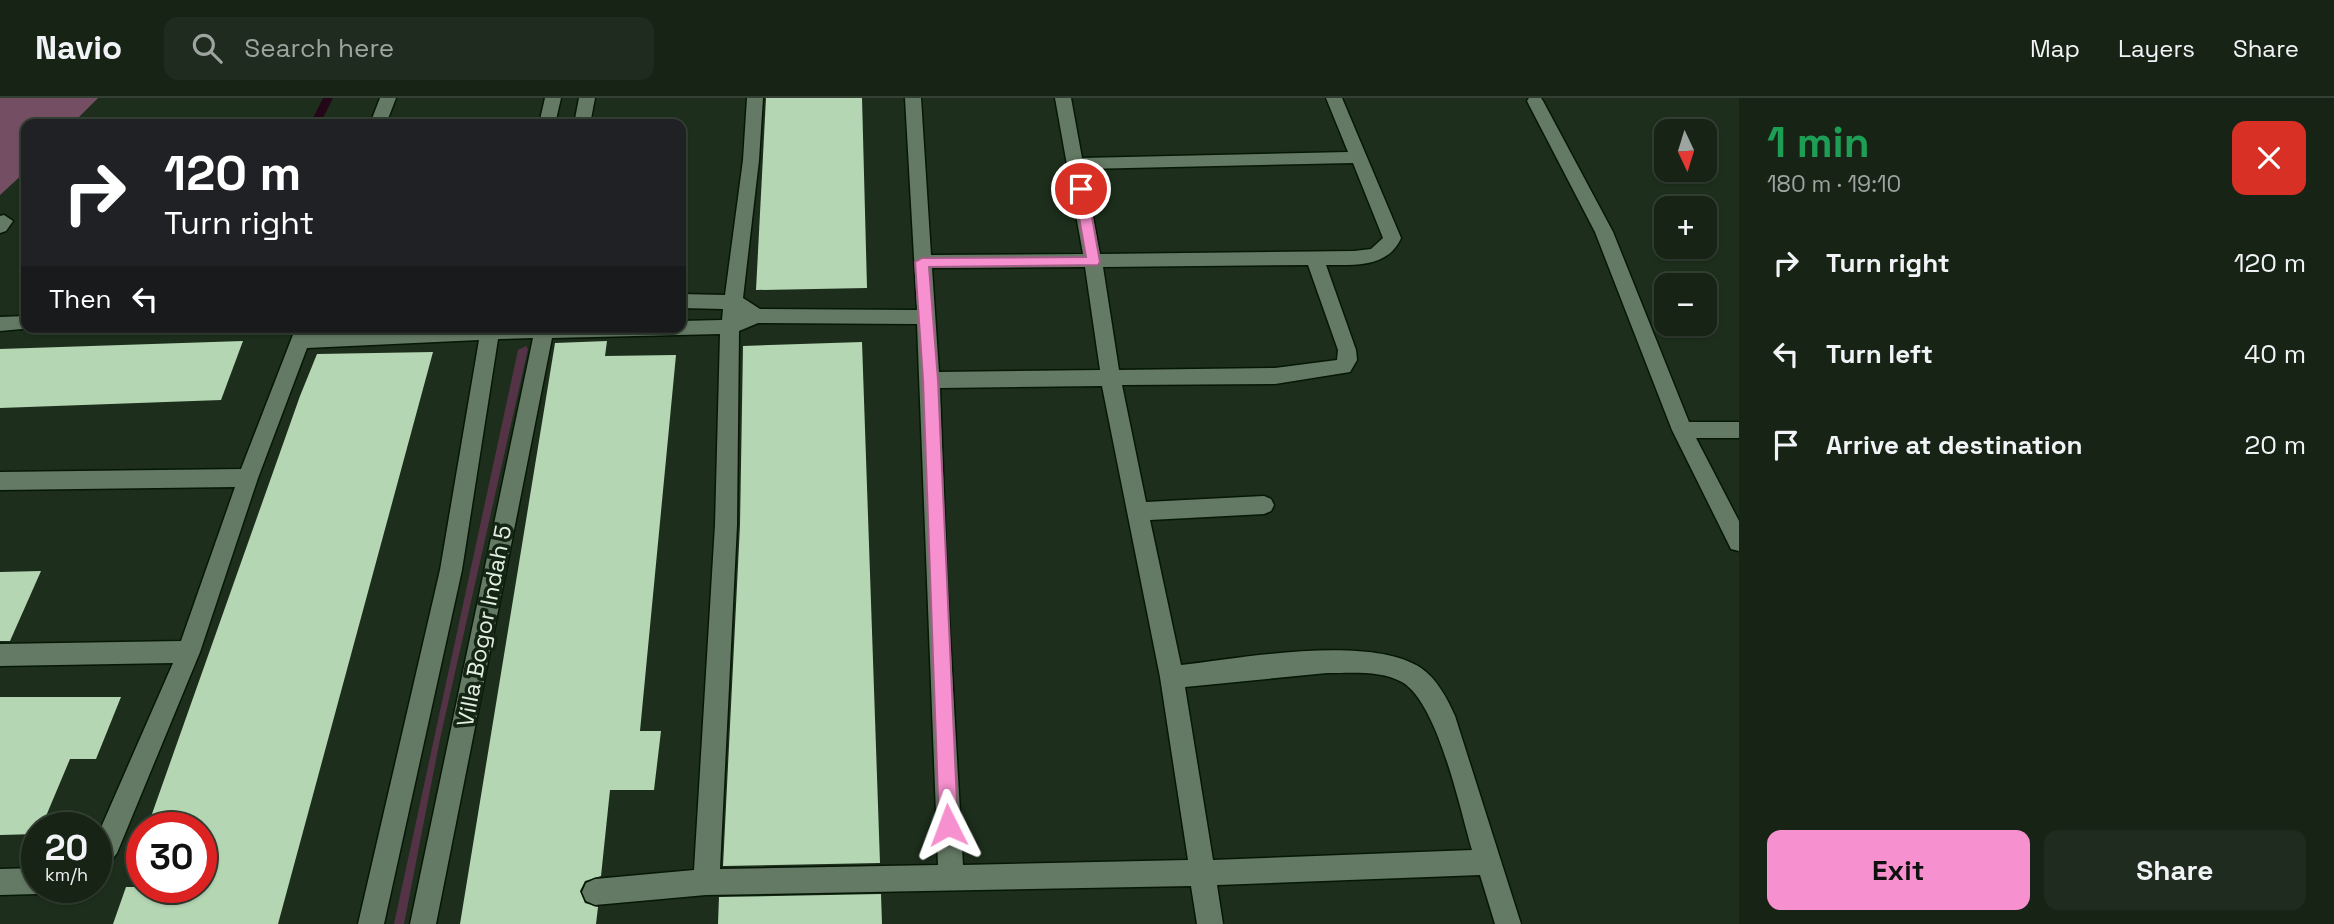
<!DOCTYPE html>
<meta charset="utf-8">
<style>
:root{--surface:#162315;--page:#1f2b1e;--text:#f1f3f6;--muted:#9ea4a0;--line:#354034;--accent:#f790ce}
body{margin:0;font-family:"Space Grotesk",sans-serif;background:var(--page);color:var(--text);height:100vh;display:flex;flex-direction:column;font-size:26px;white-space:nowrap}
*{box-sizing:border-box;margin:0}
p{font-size:23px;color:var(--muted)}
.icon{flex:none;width:38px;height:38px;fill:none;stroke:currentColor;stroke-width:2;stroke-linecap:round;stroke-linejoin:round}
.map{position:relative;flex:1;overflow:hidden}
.sheet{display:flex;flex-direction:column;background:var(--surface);width:595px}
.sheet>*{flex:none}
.top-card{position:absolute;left:21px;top:21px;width:665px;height:214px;border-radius:14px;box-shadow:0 2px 5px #0004,0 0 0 2px var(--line);background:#202124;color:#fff;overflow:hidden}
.needle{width:46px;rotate:176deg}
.tools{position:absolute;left:1654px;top:21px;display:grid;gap:14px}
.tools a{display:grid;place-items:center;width:63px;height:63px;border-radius:14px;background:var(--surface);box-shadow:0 2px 5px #0004,0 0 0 2px var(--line);font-size:35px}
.speed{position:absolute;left:21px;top:714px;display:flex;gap:14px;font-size:35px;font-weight:700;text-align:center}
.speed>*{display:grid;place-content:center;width:91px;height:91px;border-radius:50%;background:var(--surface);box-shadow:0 2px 5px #0004,0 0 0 2px var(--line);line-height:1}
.speed small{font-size:18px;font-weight:400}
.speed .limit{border:10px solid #d22;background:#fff;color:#111}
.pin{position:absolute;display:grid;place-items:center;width:60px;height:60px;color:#fff;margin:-30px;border:4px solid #fff;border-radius:50%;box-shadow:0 2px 7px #0007}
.me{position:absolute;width:77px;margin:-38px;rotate:357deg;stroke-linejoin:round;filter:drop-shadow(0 0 5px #0008)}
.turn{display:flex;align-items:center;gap:24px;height:147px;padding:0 28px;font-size:32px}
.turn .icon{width:91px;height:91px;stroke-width:2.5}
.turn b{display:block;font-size:49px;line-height:60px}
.then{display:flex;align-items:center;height:66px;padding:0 28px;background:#0003;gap:14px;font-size:26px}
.round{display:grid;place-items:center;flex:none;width:74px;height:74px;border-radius:14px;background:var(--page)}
.head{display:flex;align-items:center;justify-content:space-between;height:119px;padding:0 28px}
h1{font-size:42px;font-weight:700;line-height:52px;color:#1e9e55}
.primary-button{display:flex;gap:14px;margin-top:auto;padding:14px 28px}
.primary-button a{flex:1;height:80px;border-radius:14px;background:var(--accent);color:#111;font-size:28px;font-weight:700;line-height:80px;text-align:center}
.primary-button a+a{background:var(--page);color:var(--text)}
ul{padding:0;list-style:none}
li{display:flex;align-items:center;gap:21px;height:91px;padding:0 28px}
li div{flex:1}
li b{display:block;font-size:26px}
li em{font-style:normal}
header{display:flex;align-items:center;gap:42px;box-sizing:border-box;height:98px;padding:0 35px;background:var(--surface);border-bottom:2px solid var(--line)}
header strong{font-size:33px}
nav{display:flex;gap:38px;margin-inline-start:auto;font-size:24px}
.search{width:490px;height:63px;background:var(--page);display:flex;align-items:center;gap:18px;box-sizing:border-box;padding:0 24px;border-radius:14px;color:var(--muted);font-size:26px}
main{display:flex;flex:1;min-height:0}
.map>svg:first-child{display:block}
.green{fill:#543346}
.forest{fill:#744f64}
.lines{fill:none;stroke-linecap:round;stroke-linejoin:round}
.stream{stroke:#240619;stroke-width:9}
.building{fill:#b5d6b3}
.street-casing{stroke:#061706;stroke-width:3}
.street{fill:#657a64;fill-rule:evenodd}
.route{fill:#f790ce;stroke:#a15e86;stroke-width:2}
.labels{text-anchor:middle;stroke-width:7;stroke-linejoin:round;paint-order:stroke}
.street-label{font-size:23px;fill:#e4efe3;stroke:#142513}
</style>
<header>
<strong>Navio</strong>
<div class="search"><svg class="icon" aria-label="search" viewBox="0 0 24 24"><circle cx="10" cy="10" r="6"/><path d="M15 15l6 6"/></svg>Search here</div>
<nav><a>Map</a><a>Layers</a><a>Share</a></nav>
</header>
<main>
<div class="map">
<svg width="1739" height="826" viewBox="0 0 1739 826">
<rect width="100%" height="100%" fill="#1d2f1c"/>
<path class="green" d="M526 248 528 251 440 641 404 826H394L518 252Z"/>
<path class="forest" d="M0 0H98L72 26H26V73L0 97Z"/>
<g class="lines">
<path class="stream" d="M315 26 328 0"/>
</g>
<g class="building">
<path d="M766 0H862L867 190 756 192Z"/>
<path d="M243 243 221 302 0 310V251Z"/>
<path d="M607 243 605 258 676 257 640 633H661L654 692H610L601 778 585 783 580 793 585 805 598 809 596 826H460L555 245Z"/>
<path d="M862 244 880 765 723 768 740 427 743 248Z"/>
<path d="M433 254 278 826H113L126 789H201V730H147L300 298 317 256Z"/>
<path d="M41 473 10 543H0V474Z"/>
<path d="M0 599H121L96 661H70L41 730H37V736L0 737Z"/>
<path d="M881 796 882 826H718L719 799Z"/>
</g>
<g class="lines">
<g class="street-casing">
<g id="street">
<path d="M380 0H396L386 26H370Z"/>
<path d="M545 0H561L555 26H539Z"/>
<path d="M579 0H595L590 26H574Z"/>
<path d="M747 0H763L759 62 743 200 760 211 917 212 905 0H921L931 157 1083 156 1055 0H1071L1082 60 1348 54 1326 0H1342L1401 140C1388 170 1354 167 1326 167L1356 252 1357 262 1350 274 1275 286 1122 287 1146 404 1264 398 1271 401 1274 407 1271 413 1264 416 1150 422 1181 567C1241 560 1370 536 1421 570 1437 581 1447 600 1455 618L1521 826H1495L1480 777 1217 787 1223 826H1197L1191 788 706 797 595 807 586 803 582 794 586 785 595 781 694 772 715 427 720 236 552 240 436 826H410L533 240 498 241 462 472 384 826H358L440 472 479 242 307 250 258 380 200 554 117 755 105 771 96 775V741L173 565 0 568V546L181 543 235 389 0 392V374L241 371 296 229H314L312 235 437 229H681V223L722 222 723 211 681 210V196L725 197 743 62ZM1353 65 1383 140 1371 151 1354 153 1100 156 1084 71ZM1308 167 1338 252 1337 262 1275 270 1119 272 1103 169ZM1085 169 1100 272 939 274 932 170ZM758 225 917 226 938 767 720 771 737 427 739 233ZM1102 288 1160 579 1188 762 963 767 947 484 940 290ZM1327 575C1351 575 1381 572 1402 584 1438 605 1460 711 1472 752L1213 762 1185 589Z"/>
<path d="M1529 0H1541L1543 3 1613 134 1689 324H1739V340H1696L1739 423V453L1731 451 1672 332 1595 134 1527 3Z"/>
<path d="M4 117 13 123 6 133 0 135V118Z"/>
<path d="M26 218V229L33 230 0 233V219Z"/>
<path d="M37 770V789H47L46 792 37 796 0 797V771Z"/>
</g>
</g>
<use href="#street" class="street"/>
</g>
<path class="route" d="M1081 86 1087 91 1100 164 1098 167 929 169 938 282 958 727 955 733 948 736 941 733 939 727 923 282 915 164 922 160 1086 159 1074 91Z"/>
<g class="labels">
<g class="street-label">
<text transform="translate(484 528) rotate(-79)" y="8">Villa Bogor Indah 5</text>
</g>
</g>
</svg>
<div class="tools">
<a><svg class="needle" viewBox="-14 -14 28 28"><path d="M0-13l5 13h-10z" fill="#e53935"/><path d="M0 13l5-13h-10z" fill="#9ea4a0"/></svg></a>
<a>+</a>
<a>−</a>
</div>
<div class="speed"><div>20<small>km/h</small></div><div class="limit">30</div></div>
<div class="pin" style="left:1081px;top:91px;background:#d93025"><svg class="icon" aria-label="arrive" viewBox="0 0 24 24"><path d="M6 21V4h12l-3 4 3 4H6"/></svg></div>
<svg class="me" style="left:948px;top:727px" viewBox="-20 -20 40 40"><path d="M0-17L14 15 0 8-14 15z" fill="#f790ce" stroke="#fff" stroke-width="4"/></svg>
<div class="top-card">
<div class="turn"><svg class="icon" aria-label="right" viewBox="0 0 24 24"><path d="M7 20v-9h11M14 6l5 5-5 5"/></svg><div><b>120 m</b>Turn right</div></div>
<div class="then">Then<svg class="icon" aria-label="left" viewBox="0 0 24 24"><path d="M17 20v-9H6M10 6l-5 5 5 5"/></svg></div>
</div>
</div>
<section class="sheet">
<div class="head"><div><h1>1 min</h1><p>180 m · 19:10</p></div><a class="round" style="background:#d93025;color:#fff"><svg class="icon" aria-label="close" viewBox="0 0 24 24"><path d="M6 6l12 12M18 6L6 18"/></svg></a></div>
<ul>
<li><svg class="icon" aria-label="right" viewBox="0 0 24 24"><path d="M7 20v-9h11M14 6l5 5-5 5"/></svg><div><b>Turn right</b></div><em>120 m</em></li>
<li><svg class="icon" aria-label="left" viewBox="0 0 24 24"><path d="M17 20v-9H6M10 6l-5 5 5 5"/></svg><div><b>Turn left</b></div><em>40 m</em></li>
<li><svg class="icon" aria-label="arrive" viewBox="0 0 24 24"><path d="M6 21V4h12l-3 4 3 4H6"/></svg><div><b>Arrive at destination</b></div><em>20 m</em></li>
</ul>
<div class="primary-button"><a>Exit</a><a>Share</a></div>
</section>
</main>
